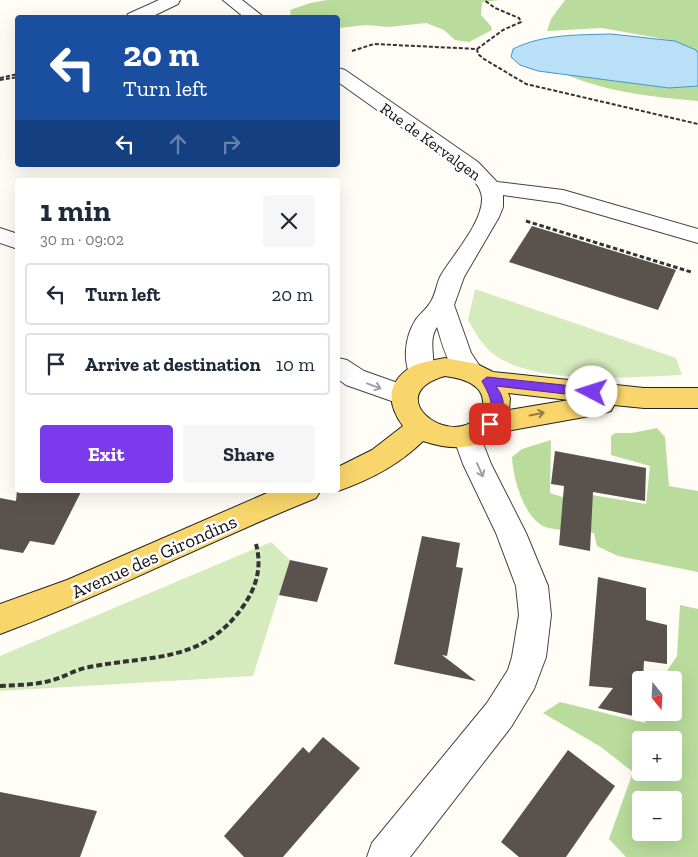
<!DOCTYPE html>
<meta charset="utf-8">
<style>
:root{--surface:#fff;--page:#f6f6f7;--text:#1f2937;--muted:#747a83;--line:#e0e1e3;--accent:#7c3aed}
body{margin:0;font-family:"Zilla Slab",serif;background:var(--page);color:var(--text);height:100vh;display:flex;flex-direction:column;font-size:19px;white-space:nowrap}
*{box-sizing:border-box;margin:0}
p{font-size:16px;color:var(--muted)}
.icon{flex:none;width:28px;height:28px;fill:none;stroke:currentColor;stroke-width:2;stroke-linecap:round;stroke-linejoin:round}
.map{position:relative;flex:1;overflow:hidden}
.drawer{position:absolute;left:15px;top:178px;width:325px;height:315px;display:flex;flex-direction:column;background:var(--surface);border-radius:5px;box-shadow:0 5px 20px #0002}
.drawer>*{flex:none}
.guide{position:absolute;left:15px;top:15px;width:325px;height:152px;border-radius:5px;box-shadow:0 5px 20px #0002;background:#1a4fa0;color:#fff;overflow:hidden}
.needle{width:32px;rotate:162deg}
.controls{position:absolute;left:632px;top:671px;display:grid;gap:10px}
.controls a{display:grid;place-items:center;width:50px;height:50px;border-radius:5px;background:var(--surface);box-shadow:0 5px 20px #0002;font-size:25px}
.pin{position:absolute;display:grid;place-items:center;width:42px;height:42px;color:#fff;margin:-21px;border-radius:10px;box-shadow:0 2px 8px #0006}
.me{position:absolute;width:55px;margin:-28px;rotate:275deg;stroke-linejoin:round;filter:drop-shadow(0 0 4px #0008)}
.turn{display:flex;align-items:center;gap:18px;height:105px;padding:0 25px;font-size:22px}
.turn .icon{width:65px;height:65px;stroke-width:2.5}
.turn b{display:block;font-size:35px;line-height:42px}
.lanes{display:flex;align-items:center;height:48px;padding:0 25px;background:#0003;justify-content:center;gap:25px;direction:ltr}
.lanes .off{opacity:.35}
.round{display:grid;place-items:center;flex:none;width:52px;height:52px;border-radius:5px;background:var(--page)}
.summary{display:flex;align-items:center;justify-content:space-between;height:85px;padding:0 25px}
h1{font-size:30px;font-weight:800;line-height:38px}
.action{display:flex;gap:10px;margin-top:auto;padding:10px 25px}
.action a{flex:1;height:58px;border-radius:5px;background:var(--accent);color:#fff;font-size:20px;font-weight:800;line-height:58px;text-align:center}
.action a+a{background:var(--page);color:var(--text)}
ul{padding:0;list-style:none}
li{display:flex;align-items:center;gap:15px;height:62px;margin:0 10px 8px;padding:0 15px;border:2px solid var(--line);border-radius:5px}
li div{flex:1}
li b{display:block;font-size:19px}
li em{font-style:normal}
.map>svg:first-child{display:block}
.green{fill:#d5ebbd}
.forest{fill:#b9dc9c;fill-rule:evenodd}
.water{fill:#b9e0f7;stroke:#3f96cf}
.building{fill:#5a524d}
.lines{fill:none;stroke-linecap:round;stroke-linejoin:round}
.street-casing{stroke:#444;stroke-width:2}
.primary-casing{stroke:#222;stroke-width:2}
.path-far2{stroke:#333;stroke-width:2;stroke-dasharray:4 2;stroke-linecap:butt}
.path-far1{stroke:#333;stroke-width:3;stroke-dasharray:4.5 2.5;stroke-linecap:butt}
.path{stroke:#333;stroke-width:4;stroke-dasharray:6 3;stroke-linecap:butt}
.street{fill:#fff;fill-rule:evenodd}
.primary{fill:#f9d66b;fill-rule:evenodd}
.oneway{stroke:#a0a0a0}
.oneway2{stroke:#917d42}
.route{fill:#7c3aed;stroke:#51269a}
.labels{text-anchor:middle;stroke-width:5;stroke-linejoin:round;paint-order:stroke}
.far-street-label{font-size:16px;fill:#111;stroke:#fff}
.street-label{font-size:19px;fill:#111;stroke:#fff}
</style>
<div class="map">
<svg width="698" height="857" viewBox="0 0 698 857">
<rect width="100%" height="100%" fill="#fffdf5"/>
<g class="green">
<path d="M475 289 676 358 682 375C631 377 539 385 496 356 483 347 476 334 468 320Z"/>
<path d="M271 542 290 560 253 676 0 691V656Z"/>
</g>
<g class="forest">
<path d="M327 0H500L482 2 481 15 491 26 492 30 469 42 455 40 444 30 426 23 389 27 366 25 338 28V18L291 17 290 10 310 3Z"/>
<path d="M565 0H698V53L675 41 602 28 547 31 551 19Z"/>
<path d="M565 74 669 88 698 86V101C653 97 606 92 565 74Z"/>
<path d="M657 428 665 437 669 486 698 491V572L618 556 597 546 594 533C581 531 554 531 543 526 523 515 513 478 512 457L522 449 551 440 550 493 582 503 586 494 646 504 650 466 611 455V436L615 433H632Z"/>
<path d="M680 605 698 609V857H626L609 839 633 772 601 747 543 713 560 702 645 723 647 713 674 712V680H650L651 671H667L677 656ZM641 740H674V772H641ZM641 800H674V832H641Z"/>
</g>
<path class="water" d="M611 34 675 41 696 50 698 53V86L669 88 538 71 520 65 511 57 513 49C543 34 577 35 611 34Z"/>
<g class="building">
<path d="M532 226 676 270 658 310 509 262Z"/>
<path d="M555 451 646 468 645 501 593 492 590 551 559 545 564 486 551 484Z"/>
<path d="M17 490H82L54 545 30 541 23 553 0 549V498L16 501Z"/>
<path d="M422 536 460 543 456 567 463 568 447 656 442 655 476 681 394 664Z"/>
<path d="M290 560 328 568 317 602 279 595Z"/>
<path d="M598 577 646 588V620L667 625V664L644 661 643 680H641L642 718 598 708 613 688 589 686Z"/>
<path d="M323 737 360 768 283 857H244L224 836 303 747 309 753Z"/>
<path d="M568 750 615 786 566 857H519L501 842Z"/>
<path d="M0 792 97 811 80 857H0Z"/>
</g>
<g class="lines">
<g class="street-casing">
<g id="street">
<path d="M159 0H180L178 4 149 18H126L128 14Z"/>
<path d="M223 0H242L265 18H245Z"/>
<path d="M338 68 345 70 478 162 497 182 563 190 698 229V243L560 203 503 195V207L499 217 464 277 454 305 471 353 483 371 479 378C451 386 444 348 437 327 426 343 439 364 430 379L421 381 412 379C402 362 405 337 415 321 419 314 426 310 430 303 436 295 436 284 441 275 453 255 483 222 482 198 481 186 472 178 463 171L338 82Z"/>
<path d="M0 228 18 234V249L0 243Z"/>
<path d="M338 358 347 360 364 371 412 388 416 395 412 402 403 405 346 385 338 379Z"/>
<path d="M467 425 477 428 491 464 526 533 548 586 551 615 546 657 534 689 511 727 410 857H367L372 843 487 703 508 670 512 657 519 615 516 586 496 533 463 464 453 436 457 428Z"/>
</g>
</g>
<g class="primary-casing">
<g id="primary">
<path d="M445 358 477 364 493 372 644 388H698V408H644L614 405 611 411 601 414 496 433C476 452 447 449 423 441 399 465 369 480 338 491L336 490 338 467 372 450 403 426C387 404 386 383 411 367 421 362 435 360 445 358ZM445 376C460 378 482 383 483 401 484 408 482 413 477 418 446 448 381 394 445 376ZM508 393 569 400 509 410 510 398Z"/>
<path d="M274 490H321L316 498C209 541 108 594 0 634V604L67 580Z"/>
</g>
</g>
<g class="path-far2">
<path d="M477 49 503 30 521 22 519 18 495 8 484 0"/>
<path d="M352 51 374 44 477 49 478 54 484 59 526 84 698 124"/>
<path d="M0 78 18 74"/>
<path d="M0 80 18 77"/>
</g>
<path class="path-far1" d="M526 221 691 272"/>
<path class="path" d="M0 686C17 685 36 685 53 680 64 677 73 671 85 668 148 654 202 666 244 605 257 586 262 566 256 544"/>
<use href="#street" class="street"/>
<use href="#primary" class="primary"/>
</g>
<defs><path id="oneway-shaft" d="M-6 0H5M1.5-3L5.5 0L1.5 3" fill="none" stroke-width="1.6" stroke-linecap="round" stroke-linejoin="round" transform="scale(1.25)"/></defs>
<g class="oneway">
<use href="#oneway-shaft" transform="translate(374 386) rotate(20)"/>
<use href="#oneway-shaft" transform="translate(480 470) rotate(66)"/>
</g>
<use class="oneway2" href="#oneway-shaft" transform="translate(537 414) rotate(-12)"/>
<path class="route" d="M487 377 592 388 597 392 592 397 496 386C498 390 501 393 502 397 506 407 500 425 490 429L484 424C495 405 492 400 482 381Z"/>
<g class="labels">
<g class="far-street-label">
<text transform="translate(431 141) rotate(36)" y="6">Rue de Kervalgen</text>
</g>
<g class="street-label">
<text transform="translate(154 556) rotate(-24)" y="7">Avenue des Girondins</text>
</g>
</g>
</svg>
<div class="controls">
<a><svg class="needle" viewBox="-14 -14 28 28"><path d="M0-13l5 13h-10z" fill="#e53935"/><path d="M0 13l5-13h-10z" fill="#747a83"/></svg></a>
<a>+</a>
<a>−</a>
</div>
<div class="pin" style="left:490px;top:424px;background:#d93025"><svg class="icon" aria-label="arrive" viewBox="0 0 24 24"><path d="M6 21V4h12l-3 4 3 4H6"/></svg></div>
<svg class="me" style="left:592px;top:392px" viewBox="-20 -20 40 40"><circle r="19" fill="#fff"/><path d="M0-13L10 11 0 6-10 11z" fill="#7c3aed"/></svg>
<div class="guide">
<div class="turn"><svg class="icon" aria-label="left" viewBox="0 0 24 24"><path d="M17 20v-9H6M10 6l-5 5 5 5"/></svg><div><b>20 m</b>Turn left</div></div>
<div class="lanes"><svg class="icon" aria-label="left" viewBox="0 0 24 24"><path d="M17 20v-9H6M10 6l-5 5 5 5"/></svg><svg class="icon off" aria-label="ahead" viewBox="0 0 24 24"><path d="M12 20V5M6 11l6-6 6 6"/></svg><svg class="icon off" aria-label="right" viewBox="0 0 24 24"><path d="M7 20v-9h11M14 6l5 5-5 5"/></svg></div>
</div>
<section class="drawer">
<div class="summary"><div><h1>1 min</h1><p>30 m · 09:02</p></div><a class="round"><svg class="icon" aria-label="close" viewBox="0 0 24 24"><path d="M6 6l12 12M18 6L6 18"/></svg></a></div>
<ul>
<li><svg class="icon" aria-label="left" viewBox="0 0 24 24"><path d="M17 20v-9H6M10 6l-5 5 5 5"/></svg><div><b>Turn left</b></div><em>20 m</em></li>
<li><svg class="icon" aria-label="arrive" viewBox="0 0 24 24"><path d="M6 21V4h12l-3 4 3 4H6"/></svg><div><b>Arrive at destination</b></div><em>10 m</em></li>
</ul>
<div class="action"><a>Exit</a><a>Share</a></div>
</section>
</div>
